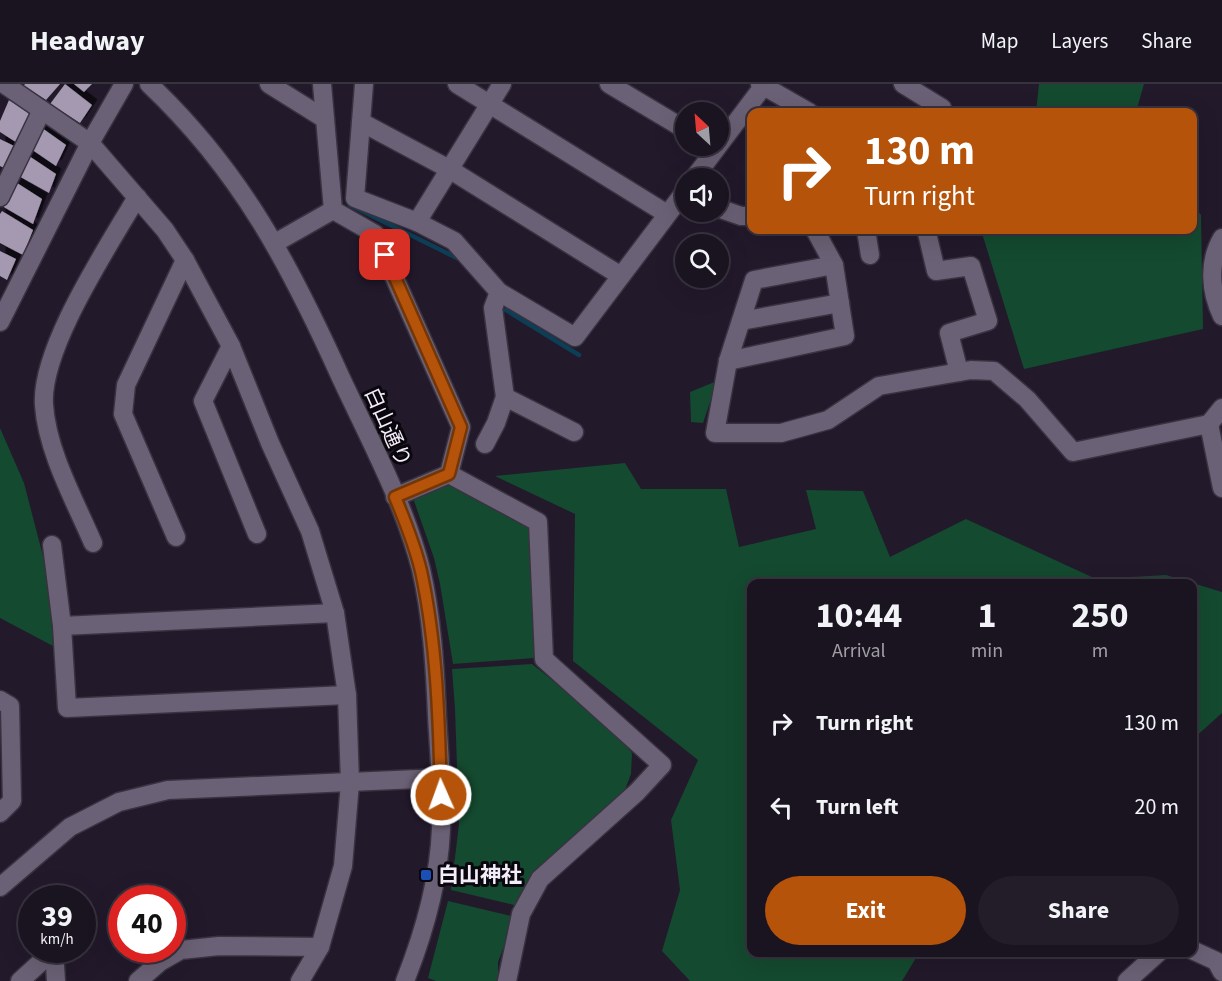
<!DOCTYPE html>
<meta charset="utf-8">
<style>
:root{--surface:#1a1320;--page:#231c29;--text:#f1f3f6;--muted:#9f9ea5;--line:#38323e;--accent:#b45309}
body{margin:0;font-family:"Source Sans 3","Noto Sans JP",sans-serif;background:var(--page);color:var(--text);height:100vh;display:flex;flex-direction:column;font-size:22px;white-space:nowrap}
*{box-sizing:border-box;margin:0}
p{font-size:20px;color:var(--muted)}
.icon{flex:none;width:33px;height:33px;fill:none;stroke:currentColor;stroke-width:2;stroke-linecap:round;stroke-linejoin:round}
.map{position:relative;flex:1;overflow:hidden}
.side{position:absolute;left:747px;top:495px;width:450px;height:378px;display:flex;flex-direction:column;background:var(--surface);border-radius:12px;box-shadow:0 6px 24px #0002,0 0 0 2px var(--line)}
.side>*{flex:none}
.guide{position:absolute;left:747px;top:24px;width:450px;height:126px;border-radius:12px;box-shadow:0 6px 24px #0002,0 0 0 2px var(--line);background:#b45309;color:#fff;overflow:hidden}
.needle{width:39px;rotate:334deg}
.controls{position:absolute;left:675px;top:18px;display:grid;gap:12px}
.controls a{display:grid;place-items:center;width:54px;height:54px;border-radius:50%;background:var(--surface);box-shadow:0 6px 24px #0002,0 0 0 2px var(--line);font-size:30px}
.speed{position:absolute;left:18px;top:801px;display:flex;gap:12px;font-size:30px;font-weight:700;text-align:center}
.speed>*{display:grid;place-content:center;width:78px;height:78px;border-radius:50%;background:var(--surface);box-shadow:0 6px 24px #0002,0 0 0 2px var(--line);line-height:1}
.speed small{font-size:15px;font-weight:400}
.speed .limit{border:9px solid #d22;background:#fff;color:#111}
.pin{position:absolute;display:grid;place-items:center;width:51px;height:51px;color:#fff;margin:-26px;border-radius:12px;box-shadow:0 3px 9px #0006}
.me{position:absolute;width:66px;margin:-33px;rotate:358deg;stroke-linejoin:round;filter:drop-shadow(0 0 4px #0008)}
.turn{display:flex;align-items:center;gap:21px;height:126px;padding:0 18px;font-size:27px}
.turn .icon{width:78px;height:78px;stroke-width:2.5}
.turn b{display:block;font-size:42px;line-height:51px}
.eta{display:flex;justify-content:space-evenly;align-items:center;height:102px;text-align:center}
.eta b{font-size:36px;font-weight:700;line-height:42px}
.button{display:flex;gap:12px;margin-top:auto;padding:12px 18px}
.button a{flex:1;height:69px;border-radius:36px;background:var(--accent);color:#fff;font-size:24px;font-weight:700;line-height:69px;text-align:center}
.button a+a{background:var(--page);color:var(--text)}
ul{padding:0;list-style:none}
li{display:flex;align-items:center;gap:18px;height:84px;padding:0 18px}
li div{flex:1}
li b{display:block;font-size:22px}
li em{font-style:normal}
header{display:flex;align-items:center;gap:36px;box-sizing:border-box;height:84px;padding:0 30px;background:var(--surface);border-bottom:2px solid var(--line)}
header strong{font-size:28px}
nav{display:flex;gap:33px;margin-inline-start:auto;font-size:21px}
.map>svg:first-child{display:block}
.green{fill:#144a2f}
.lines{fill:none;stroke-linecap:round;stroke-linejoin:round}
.stream{stroke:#0d3e56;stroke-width:4.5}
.building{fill:#a499b0;filter:url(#shadow)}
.minor-casing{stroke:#393341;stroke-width:21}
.minor{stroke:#6b6176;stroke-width:18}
.route-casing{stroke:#753606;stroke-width:15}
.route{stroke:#b45309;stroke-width:10}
.transit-dot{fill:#1a4fb4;stroke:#09060d;stroke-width:2}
.labels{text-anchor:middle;stroke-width:6;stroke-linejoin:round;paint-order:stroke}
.street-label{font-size:21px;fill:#f3edfa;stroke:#09060d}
.poi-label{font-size:21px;font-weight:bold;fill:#f3edfa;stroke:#09060d;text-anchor:start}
</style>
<header>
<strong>Headway</strong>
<nav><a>Map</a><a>Layers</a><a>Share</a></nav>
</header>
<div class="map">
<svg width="1222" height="897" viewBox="0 0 1222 897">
<defs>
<filter id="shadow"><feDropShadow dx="5.5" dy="-5.5" stdDeviation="0" flood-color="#0009"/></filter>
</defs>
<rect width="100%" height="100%" fill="#22192b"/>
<g class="green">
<path d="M1039 0H1144L1136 28H1036Z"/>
<path d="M1193 122 1201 131 1203 245 1024 285 981 146H1192Z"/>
<path d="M717 297 703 339 691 338 690 308Z"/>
<path d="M0 344 24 399 49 495 53 562 0 534Z"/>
<path d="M625 379 641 405H726L739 463 816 445 806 406 863 407 890 473 966 435 1096 495 1166 491 1222 508V629L1193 655 1192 500H752V868L919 869 902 897H690L662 867 680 806 671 736 698 676 573 577 575 430 495 392Z"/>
<path d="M447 395 532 442 534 574 453 580 440 500 434 474 413 414Z"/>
<path d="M532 580 613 644 632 669 631 690 623 711 526 800 518 814V822L451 806 459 740 455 625 452 585Z"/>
<path d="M448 817 515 833 498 878V897H436L428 894Z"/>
</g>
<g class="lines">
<g class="stream">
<path d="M350 121 459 175"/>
<path d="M506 226 579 271"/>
</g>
</g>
<g class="building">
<path d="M25 0H60L46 16 23 2Z"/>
<path d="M65 0 92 21 80 39 50 20Z"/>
<path d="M74 0H92L84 8Z"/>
<path d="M9 16 32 31 19 60 0 48V37Z"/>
<path d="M42 44 66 61 56 82 31 65Z"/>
<path d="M0 55 16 63 6 85 0 82Z"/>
<path d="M29 72 56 90 49 109 17 91Z"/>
<path d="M17 99 42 115 33 140 2 122Z"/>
<path d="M2 127 33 146 23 171 0 159V130Z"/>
<path d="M0 167 16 175 7 196 0 192Z"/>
</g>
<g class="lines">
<g class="minor-casing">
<g id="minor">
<path d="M4 0 90 59 165 146 185 176 231 262 270 359 310 447 335 529 347 611 350 699 343 782 320 863 300 897"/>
<path d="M149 0C241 87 290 181 341 294 370 356 404 419 421 485 432 533 435 583 437 632 439 669 443 707 441 745 439 797 424 849 405 897"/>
<path d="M269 0 325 35"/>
<path d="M322 0 333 126 375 150 461 343 449 390"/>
<path d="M364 0 355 114 417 138 454 157 499 208 575 253 686 106"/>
<path d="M457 0 667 130"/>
<path d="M609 0 686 46"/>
<path d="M760 0 809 28"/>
<path d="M903 0 942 24 935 28"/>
<path d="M361 38 449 85 621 192"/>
<path d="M694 94 765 0"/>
<path d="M0 113 42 26"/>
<path d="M718 124 741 132H752"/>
<path d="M417 138 502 0"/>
<path d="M866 146 870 171"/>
<path d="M927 149 936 187 971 182 988 237 949 249 959 288"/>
<path d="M1222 154C1208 178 1210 207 1222 232"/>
<path d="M275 159 333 126"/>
<path d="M834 181 754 196 728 277 715 349H781L828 336 879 302 971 286 994 287 1027 315 1073 368 1209 340 1222 404"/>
<path d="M741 237 840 219"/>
<path d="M0 238 90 59 124 0"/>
<path d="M231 262 203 317 257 450"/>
<path d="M728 277 845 252 834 181 815 146"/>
<path d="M505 313 574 348"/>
<path d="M1209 340 1222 324"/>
<path d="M485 360 496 339 505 313 493 224 499 208"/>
<path d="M449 390 538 438 544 575 662 681 637 708 540 795 521 830 507 897"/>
<path d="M395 413 449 390"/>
<path d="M176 453 123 330 126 301 185 176"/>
<path d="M93 459C75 417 47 367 44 321 40 265 108 163 137 113"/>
<path d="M52 461 62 542 67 624 347 611"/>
<path d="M62 542 335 529"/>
<path d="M0 616 10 622 12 717 0 729"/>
<path d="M0 803 70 743 119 718 168 706 440 694"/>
<path d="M54 866 56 897"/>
<path d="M1192 866 1216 877 1222 888"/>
<path d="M20 897 54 866"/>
<path d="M138 897 160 878 181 866 219 862 320 863"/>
<path d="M1127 897 1159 868"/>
</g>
</g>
<use href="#minor" class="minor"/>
</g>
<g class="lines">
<g class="route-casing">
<path id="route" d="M385 171 461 343 449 390 395 413C405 437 415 462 421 487 437 560 439 636 441 711"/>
</g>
<use href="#route" class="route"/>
</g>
<rect class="transit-dot" x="420" y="785" width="12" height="12" rx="3"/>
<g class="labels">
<g class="street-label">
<text transform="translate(388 343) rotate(66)" y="7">白山通り</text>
</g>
<g class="poi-label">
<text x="438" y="798">白山神社</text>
</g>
</g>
</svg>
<div class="controls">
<a><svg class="needle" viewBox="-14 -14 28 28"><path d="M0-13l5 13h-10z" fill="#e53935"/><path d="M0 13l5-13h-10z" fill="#9f9ea5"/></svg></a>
<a><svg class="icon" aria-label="sound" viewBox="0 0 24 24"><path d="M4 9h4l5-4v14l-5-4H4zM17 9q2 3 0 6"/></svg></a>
<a><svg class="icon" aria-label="search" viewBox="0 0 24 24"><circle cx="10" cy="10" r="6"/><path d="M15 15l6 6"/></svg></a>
</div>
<div class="speed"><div>39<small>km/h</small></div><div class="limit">40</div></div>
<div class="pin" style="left:385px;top:171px;background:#d93025"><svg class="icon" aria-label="arrive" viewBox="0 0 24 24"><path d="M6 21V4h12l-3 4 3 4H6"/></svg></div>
<svg class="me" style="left:441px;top:711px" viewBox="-20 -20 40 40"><circle r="17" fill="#b45309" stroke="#fff" stroke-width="3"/><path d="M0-11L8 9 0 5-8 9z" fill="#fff"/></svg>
<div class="guide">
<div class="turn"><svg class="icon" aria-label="right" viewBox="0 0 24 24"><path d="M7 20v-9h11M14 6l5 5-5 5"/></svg><div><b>130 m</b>Turn right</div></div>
</div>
<section class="side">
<div class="eta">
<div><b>10:44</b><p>Arrival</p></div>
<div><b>1</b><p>min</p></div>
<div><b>250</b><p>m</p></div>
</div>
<ul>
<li><svg class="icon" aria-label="right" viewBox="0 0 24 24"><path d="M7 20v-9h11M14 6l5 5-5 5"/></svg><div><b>Turn right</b></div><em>130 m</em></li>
<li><svg class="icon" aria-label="left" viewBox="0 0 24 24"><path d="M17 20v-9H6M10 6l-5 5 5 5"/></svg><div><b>Turn left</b></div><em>20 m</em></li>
</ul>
<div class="button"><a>Exit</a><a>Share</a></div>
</section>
</div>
